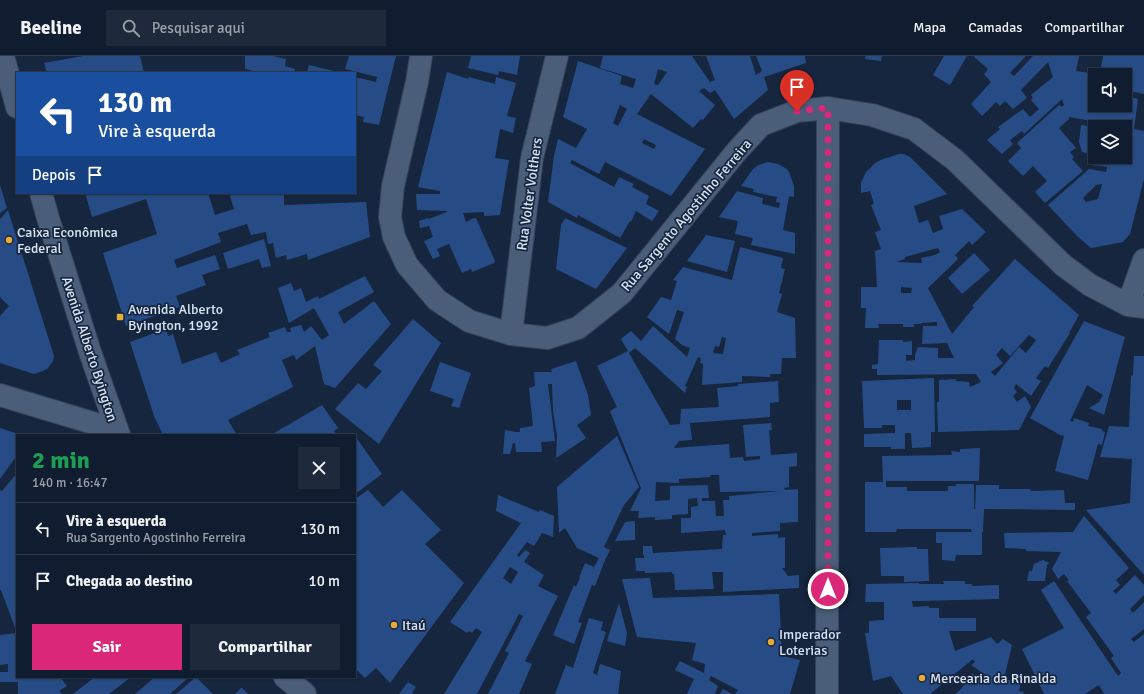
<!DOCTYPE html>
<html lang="pt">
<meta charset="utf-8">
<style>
:root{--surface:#101c2f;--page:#1e293b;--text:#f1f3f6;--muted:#9ca1aa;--line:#303a4b;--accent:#db2777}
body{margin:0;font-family:Signika,sans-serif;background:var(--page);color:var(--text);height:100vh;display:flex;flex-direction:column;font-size:15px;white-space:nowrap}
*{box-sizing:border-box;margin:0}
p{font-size:13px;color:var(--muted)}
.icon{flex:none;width:22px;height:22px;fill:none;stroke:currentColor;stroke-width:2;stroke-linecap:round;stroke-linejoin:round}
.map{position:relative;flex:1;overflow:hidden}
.panel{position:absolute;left:16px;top:378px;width:340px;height:244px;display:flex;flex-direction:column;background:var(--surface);border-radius:0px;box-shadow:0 1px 3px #0004,0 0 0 1px var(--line)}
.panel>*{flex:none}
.top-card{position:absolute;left:16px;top:16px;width:340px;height:122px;border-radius:0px;box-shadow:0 1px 3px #0004,0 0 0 1px var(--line);background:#1a4fa0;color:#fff;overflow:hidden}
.fabs{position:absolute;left:1088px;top:12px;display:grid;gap:8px}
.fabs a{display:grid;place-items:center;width:44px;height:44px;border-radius:0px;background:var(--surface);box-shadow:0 1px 3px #0004,0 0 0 1px var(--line);font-size:20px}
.pin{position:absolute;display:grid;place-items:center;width:34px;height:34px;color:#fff;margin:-41px -17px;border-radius:50% 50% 50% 0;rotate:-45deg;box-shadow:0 0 4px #0007}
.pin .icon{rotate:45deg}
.me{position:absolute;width:44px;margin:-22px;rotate:0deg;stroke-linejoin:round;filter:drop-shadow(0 0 3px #0008)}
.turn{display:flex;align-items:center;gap:14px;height:84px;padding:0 16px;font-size:18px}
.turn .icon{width:52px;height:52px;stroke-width:2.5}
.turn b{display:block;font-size:28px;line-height:34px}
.then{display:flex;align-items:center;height:38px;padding:0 16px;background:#0003;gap:8px;font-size:15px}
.round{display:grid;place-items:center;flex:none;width:42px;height:42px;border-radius:0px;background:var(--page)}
.head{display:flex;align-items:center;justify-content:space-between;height:68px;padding:0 16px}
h1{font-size:24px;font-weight:700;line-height:30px;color:#1e9e55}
.button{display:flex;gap:8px;margin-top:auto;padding:8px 16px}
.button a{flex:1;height:46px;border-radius:0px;background:var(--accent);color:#fff;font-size:16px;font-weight:700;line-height:46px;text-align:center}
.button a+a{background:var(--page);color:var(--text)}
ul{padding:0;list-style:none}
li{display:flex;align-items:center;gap:12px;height:52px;padding:0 16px;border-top:1px solid var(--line)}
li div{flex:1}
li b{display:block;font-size:15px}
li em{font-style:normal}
header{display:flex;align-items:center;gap:24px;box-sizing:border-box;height:56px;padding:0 20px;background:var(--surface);border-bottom:1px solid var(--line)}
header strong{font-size:19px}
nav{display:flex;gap:22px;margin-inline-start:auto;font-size:14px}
.search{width:280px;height:36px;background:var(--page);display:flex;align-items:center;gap:10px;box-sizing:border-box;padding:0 14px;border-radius:0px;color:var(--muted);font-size:15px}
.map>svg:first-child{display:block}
.building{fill:#274c85;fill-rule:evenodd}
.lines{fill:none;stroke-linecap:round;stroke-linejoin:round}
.street-casing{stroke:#364157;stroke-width:24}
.secondary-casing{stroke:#364157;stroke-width:24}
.street{stroke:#4a5d79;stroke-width:22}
.secondary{stroke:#4a5d79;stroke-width:22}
.route{stroke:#db2777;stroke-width:7;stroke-dasharray:0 12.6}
.poi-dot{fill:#e8ab37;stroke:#16263f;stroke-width:1.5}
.labels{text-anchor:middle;stroke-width:3.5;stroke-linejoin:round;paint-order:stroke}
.street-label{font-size:14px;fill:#d9e4f4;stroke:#16263f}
.poi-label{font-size:14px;fill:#d9e4f4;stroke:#16263f;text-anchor:start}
</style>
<header>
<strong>Beeline</strong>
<div class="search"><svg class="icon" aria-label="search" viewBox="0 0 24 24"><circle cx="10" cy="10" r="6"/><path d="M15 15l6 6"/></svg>Pesquisar aqui</div>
<nav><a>Mapa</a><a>Camadas</a><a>Compartilhar</a></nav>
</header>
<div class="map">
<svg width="1144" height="638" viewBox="0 0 1144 638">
<rect width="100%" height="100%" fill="#16263f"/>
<g class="building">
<path d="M83 0H140L144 17H47L44 7Z"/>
<path d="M245 0H273L286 3 285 10 295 13 294 17H252L253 15 245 13Z"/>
<path d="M349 0H396L379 69 363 66 364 61 355 59V21L376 26 377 21 345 13Z"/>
<path d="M471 0H520L517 19 499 15 498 19 468 12Z"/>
<path d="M603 0H692L710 26 715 24 706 0H750L756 19 762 15 756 0H805L806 7 764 21 768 34 734 63 715 34 710 37 704 32 699 35 715 49 703 64 701 63 693 72 651 38 637 58 705 93 671 140 605 106 599 118 572 104 570 107 614 131 619 121 634 128 632 131 649 140 646 148 659 155 652 165 636 155 631 166 630 165 620 182 578 159 577 162 548 146 554 100 558 83 576 92 587 73 563 61 578 5 622 20 620 28 633 32 636 23 600 12ZM658 13 667 16 658 29 654 28ZM620 49 627 53 618 70 613 67ZM644 83 656 89 654 93 642 87Z"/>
<path d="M866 0H882L881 5 865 3Z"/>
<path d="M944 0H967L950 29 933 19Z"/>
<path d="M975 0H1026L1010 17 1014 20 1033 0H1079L1076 15 1090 17 1088 34 1095 35V49H1125V40L1138 43 1134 73 1144 75V123L1130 178 1123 186 1091 192 1077 180 1048 149 1089 113 1106 116 1107 111 1092 109 1094 99 1082 96 1079 86 1081 69 1095 71V101H1125V71H1118L1119 70 1069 61V63L1059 72 1076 92 1070 96 1074 101 1072 103 1083 115 1045 147 1035 136 1047 125 1033 110 1023 120 1008 105 1021 92 1017 87 1059 49 1062 51 1064 49 1062 43 1024 78 1022 75 1010 84 1013 88 1002 98 987 84 1000 73 998 71 1023 53 1030 61 1039 53 1031 44 1033 42 1031 39 1053 21 1048 6 1021 34 1027 42 1013 53 1005 45 1000 50 996 46 982 60 971 48 991 26 984 18 988 13 974 1ZM1102 128 1098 143 1086 146 1083 142 1096 129Z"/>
<path d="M1103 0H1144V38L1125 34V19H1100Z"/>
<path d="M309 9 338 16V17H312L307 16Z"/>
<path d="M447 16 468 23 469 21 495 28 496 21 516 27 507 60 516 62 513 77 500 73 495 102 509 104 500 159 484 160V156L463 157 466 166 474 162H476L495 205 494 207 472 216 471 213 462 217 449 188 437 193 440 200 433 203 424 185 433 181 429 170 420 172 419 165 428 162 429 163 447 156V155L417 154 416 138H440V135L418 131Z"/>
<path d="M899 98H904L910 101 947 138 914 150 919 167 928 164 933 177 943 173 939 160 962 153 986 176 972 189 969 185 955 199 958 203 928 232 952 278 974 251 972 250 1015 203 1079 259 1069 277H1070L1048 312 1045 310 1036 322 1041 325 1031 340 1016 328 1014 332 1017 336 1013 340 1017 346 1025 340 1031 351 1019 374 938 376 937 346H939V324L956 323V325L969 326 970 331 981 326 976 318 877 319V313H872V309L878 308 879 284H903V286L912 285V299H906V305L915 304V299L918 291 938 292V302H954L947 287 922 288 923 270H937V266L921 267V268H914V271H903V268H878L879 272H865L866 252H861V231H877L875 195 881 193 875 176 881 174 871 149 874 148 870 135 861 137V127L866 116 875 107 883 103ZM938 192 940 196 935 199 921 202 922 207 896 206 905 203V201ZM901 231 912 232 911 237H901ZM1029 279 1036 284 1026 297 1019 291 995 320 991 316 1003 307 996 299 1002 292 1010 300Z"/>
<path d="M768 106 778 108 787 113 789 116 794 130V141L789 140 783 174 795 177V198L751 189 753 182 735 178 738 165 719 161 737 135 763 142 762 148 779 152 780 147 776 146 777 141 753 136 754 133 741 130 753 113 758 109Z"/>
<path d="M0 129 7 152 0 157Z"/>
<path d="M85 137H208L215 159 234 153 229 137H284V149L366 146 370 181 308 204 307 198 287 204 286 199 276 202 273 187 268 188 266 176 251 179 247 168 218 177 221 186 174 204 177 212 215 199 220 213 202 219 206 229 176 240 180 251 126 270 103 197 157 178 146 143 92 161Z"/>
<path d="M8 154 54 300 53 305 48 312 43 315 34 318 0 307V260L9 250 0 241V163Z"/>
<path d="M565 162 627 192 596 233 556 213 561 169Z"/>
<path d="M706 179 735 185 727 216 687 205Z"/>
<path d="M264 183 271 210 262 212 259 203 228 213 223 197Z"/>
<path d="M740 191 783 202 781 212 785 213 779 237 782 238 777 256 795 262 796 302H782L781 318H770V321L742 320V326L702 329 703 308 700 307 701 302 698 301 685 330 687 331 685 337 635 292 629 297 670 369 680 368 681 353 719 351 717 332 738 330V328L778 325 779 346 770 347V361L690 367 692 384 679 385 674 392 729 388 730 402 743 401 744 405 760 403V400L746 401 743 369 771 367 772 374H769L771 399 797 397V410L789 411V431L784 432 785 434 798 433V466L780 467V475L752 477V480L778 478V482L785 481V512H782L788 520 799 519V532L723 536V516H712L714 533 675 534 674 518H672V516L645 517V515H636L635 502H644V499H643V490H652L653 497 722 493 723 479H726L725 474 681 477V462H691V451L698 450 697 442 688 443V458L672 459V463L655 464V461L638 462 639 455H630L641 432 610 355 617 351 597 310 628 295 621 283 631 275 641 285 653 270 687 301 690 292 682 289 675 283 684 256 677 254 669 278 647 261 661 241 671 244 677 225 673 224 683 211 732 224ZM722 281 726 282 723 298 713 297 715 290 719 291ZM710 419H719L720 436 780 435 729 440V444H723L724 460H716L715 445H702V442H709L708 429 670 430V444L655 445 656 426 679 427V423L711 421Z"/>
<path d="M974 197 990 214 962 238 948 222Z"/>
<path d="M365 220 374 236 338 256 344 268 374 245 391 268 335 332 324 328 315 290 296 304 294 299 282 304 293 331 228 364 237 379H163L154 360 130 286 166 273 168 280 173 278 182 308 216 296 221 307 240 298 237 294 270 281 268 277 285 271 287 276H291L290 272 301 269 304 276 311 270 322 284 329 279 314 252 289 267 278 232 291 227 294 235 301 232 306 246 318 240 319 243Z"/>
<path d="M413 263 441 287 379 388 335 353 358 327 366 333 382 315 373 309Z"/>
<path d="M1084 265 1125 281 1104 359 1089 352 1099 346 1103 339 1087 329 1070 365 1073 366 1074 362 1089 367 1088 370 1102 373V375L1105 376 1102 389 1098 388 1088 424 1055 415 1064 380 1062 379V380L1030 362Z"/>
<path d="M1134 300H1144V519L1086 454 1130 447 1132 403 1100 401 1109 370 1129 371 1131 320 1133 319Z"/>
<path d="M576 305 588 339 591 359 577 369 586 382 556 402 557 380 553 355 552 328H548L555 385 541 386 542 396H516L515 387H513L510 398H503L505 374 516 376H520V372L533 370 529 332 535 330 534 316H552L551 313Z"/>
<path d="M440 306 471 317 459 352 451 350 454 343 430 335Z"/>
<path d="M934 322 935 376H931V391L912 392 911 377H905V393H891V391H864V378L895 377V369H882V372H864L862 325ZM897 344H911V354H897Z"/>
<path d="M322 349 338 372 334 375 337 379H271Z"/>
<path d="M0 372 21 379H17V403L15 402 0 423Z"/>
<path d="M355 380 382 418 355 438Z"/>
<path d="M617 380 639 431 624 449 604 491 610 494 605 504 595 530 592 529 578 566 582 567 574 588 553 579 574 529 576 531 580 522H579L585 507 594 511 599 502 577 492 565 472 559 477 557 431Z"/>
<path d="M980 392 979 425H886V431H907V435H948V430H956V428H974V453H975L976 429H999V433H1030L1031 435 1064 434 1065 447H1075V454L984 453 983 476H982V499H956L955 505 942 504V487H936V476H972L971 473H897L896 476H865V426H883L882 400 952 399 951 395 960 396V393Z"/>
<path d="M17 417V621H60L67 630 59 635 62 638H18V626H0V616H8V608L0 609V579L17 577 1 534H0V434L2 435Z"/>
<path d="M368 434 383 451 402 434 441 474 425 488 464 527 390 627 376 612 365 622 355 612V443Z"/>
<path d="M498 439 539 456 540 454 554 460 553 481 542 477 534 490 527 486 517 499 519 501 525 494 530 497 524 506 544 519 538 530 558 540 525 605 532 608 519 638H488L509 597 505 595 523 560 519 558 477 638H444L482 576 476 572 472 577 469 575 467 577 450 566 521 467 496 455ZM510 511 518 516 511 528 503 522Z"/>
<path d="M1084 460 1129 512 1116 524 1120 529 1113 535 1116 538 1135 519 1144 529V539L1130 553 1133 557 1144 546V573L1131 583 1134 586 1144 578V638H1104L1099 629 1085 638H1044L1022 593 1064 572 1041 534 1054 525 1118 620 1121 617 1111 602 1114 600 1086 561 1091 557 1067 525 1069 524 1064 518 1058 523 1052 513 1061 496 1026 495V493L1005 492 1004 477 1073 476Z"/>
<path d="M635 465V484L615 485 625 466Z"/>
<path d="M917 491V493H928L929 525 904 526V520H881L880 492Z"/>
<path d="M1043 504 1049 507 1047 509 1045 525H1027L1029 515H1032L1034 508Z"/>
<path d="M650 522 653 542 779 538 782 600 800 604 790 638H735L738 634 711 620 709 624 718 630 715 638H687L694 623 675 614 680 605 704 617 705 608 692 604 696 587 637 581 622 523Z"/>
<path d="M943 525H965V528H972V530L999 529V543L919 545V528H944Z"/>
<path d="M919 527V545H912L913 551 929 550V552H939V562H976V575H949L955 595 991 581 997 588 1003 583 1012 589 1004 623 1021 626 1019 635 1024 636 1023 638H955L961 633 972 617 987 628 991 623 971 609 975 606 973 603 930 638H903L891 620 873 625 865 577H869V565L884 564V546H865L866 528Z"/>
<path d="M619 547 627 577 625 590 607 585Z"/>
<path d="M589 562 603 566 601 574 606 576 593 617 597 619 600 608 621 615 618 638H555L566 609 573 612Z"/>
<path d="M95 621H102L103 623 105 621H131L109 638H73Z"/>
<path d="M155 621H189L170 638H135Z"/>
<path d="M196 621 213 638H176Z"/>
<path d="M408 626 416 631 412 637 414 638H399Z"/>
<path d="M241 632H242L248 638H235Z"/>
<path d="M723 633 732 638H720Z"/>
</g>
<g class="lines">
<g class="street-casing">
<g id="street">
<path d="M421 0 417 26 393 130 390 161 394 181 407 209 437 244 469 265 511 278 547 282 578 272 622 237 737 95 761 69 797 55 828 52 872 59 914 73 955 104 1063 209 1090 229 1128 249 1144 251"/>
<path d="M1128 249 1144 204"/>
<path d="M511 278 532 102 557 0"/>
<path d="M0 339 116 374"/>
<path d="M827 638 828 52"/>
</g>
</g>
<g class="secondary-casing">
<g id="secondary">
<path d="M3 0 17 51"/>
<path d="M41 137 48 162 90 296 119 379"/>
<path d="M285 621 305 638"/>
</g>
</g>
<use href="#street" class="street"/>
<use href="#secondary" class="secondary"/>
</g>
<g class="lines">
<path class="route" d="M797 55 828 52V533"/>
</g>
<g class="poi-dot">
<circle cx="9" cy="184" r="4"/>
<rect x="116" y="257" width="8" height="8" rx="2"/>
<circle cx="394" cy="569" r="4"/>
<circle cx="771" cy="586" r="4"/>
<circle cx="922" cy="622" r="4"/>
</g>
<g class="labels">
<g class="street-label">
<text transform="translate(529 138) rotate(-82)" y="5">Rua Volter Volthers</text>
<text transform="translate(686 159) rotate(-50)" y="5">Rua Sargento Agostinho Ferreira</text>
<text transform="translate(90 293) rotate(72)" y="5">Avenida Alberto Byington</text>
</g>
<g class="poi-label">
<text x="17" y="181">Caixa Econômica<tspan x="17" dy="16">Federal</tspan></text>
<text x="128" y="258">Avenida Alberto<tspan x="128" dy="16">Byington, 1992</tspan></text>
<text x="402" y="574">Itaú</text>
<text x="779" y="583">Imperador<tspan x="779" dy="16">Loterias</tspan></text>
<text x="930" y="627">Mercearia da Rinalda</text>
</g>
</g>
</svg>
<div class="fabs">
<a><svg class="icon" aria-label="sound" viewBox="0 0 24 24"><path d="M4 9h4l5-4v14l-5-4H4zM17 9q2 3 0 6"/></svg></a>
<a><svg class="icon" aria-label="layers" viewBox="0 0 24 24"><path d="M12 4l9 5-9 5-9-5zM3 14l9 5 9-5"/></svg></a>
</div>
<div class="pin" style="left:797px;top:55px;background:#d93025"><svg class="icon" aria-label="arrive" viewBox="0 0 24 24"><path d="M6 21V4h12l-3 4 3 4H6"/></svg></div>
<svg class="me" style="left:828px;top:533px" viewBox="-20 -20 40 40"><circle r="17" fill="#db2777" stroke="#fff" stroke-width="3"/><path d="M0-11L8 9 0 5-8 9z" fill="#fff"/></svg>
<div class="top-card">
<div class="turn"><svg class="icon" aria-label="left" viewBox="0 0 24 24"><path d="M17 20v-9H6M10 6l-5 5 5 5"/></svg><div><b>130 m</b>Vire à esquerda</div></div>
<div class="then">Depois<svg class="icon" aria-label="arrive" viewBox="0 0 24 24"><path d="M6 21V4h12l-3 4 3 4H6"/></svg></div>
</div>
<section class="panel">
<div class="head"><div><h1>2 min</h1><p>140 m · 16:47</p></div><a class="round"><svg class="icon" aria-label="close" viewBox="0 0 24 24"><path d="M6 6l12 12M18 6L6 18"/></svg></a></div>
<ul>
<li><svg class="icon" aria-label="left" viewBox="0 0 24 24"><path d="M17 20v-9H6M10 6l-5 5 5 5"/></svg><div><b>Vire à esquerda</b><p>Rua Sargento Agostinho Ferreira</p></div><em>130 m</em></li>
<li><svg class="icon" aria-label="arrive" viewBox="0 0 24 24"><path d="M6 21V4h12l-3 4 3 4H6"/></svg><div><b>Chegada ao destino</b></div><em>10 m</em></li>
</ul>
<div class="button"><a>Sair</a><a>Compartilhar</a></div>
</section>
</div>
